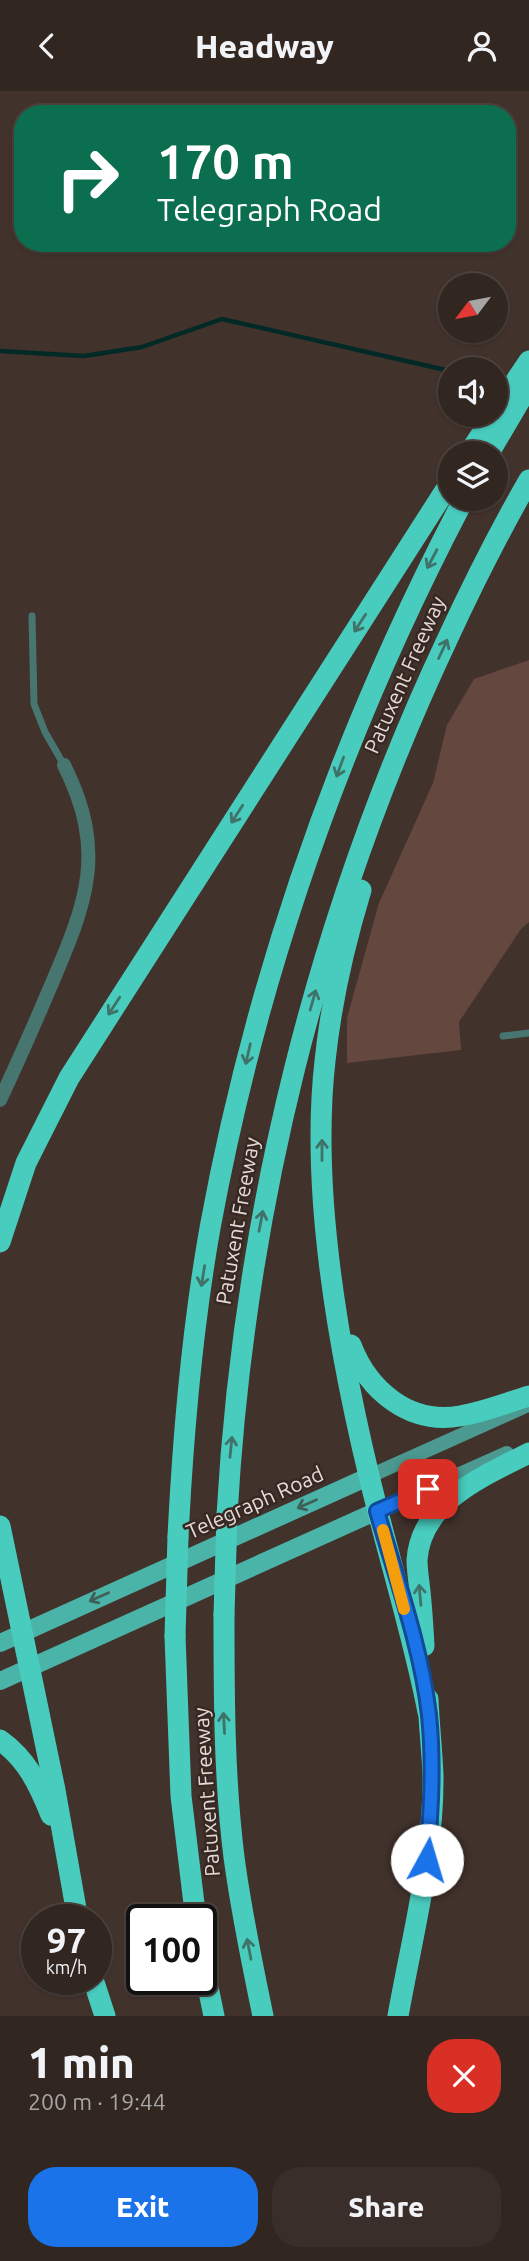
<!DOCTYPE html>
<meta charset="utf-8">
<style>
:root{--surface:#322621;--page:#3a2e2a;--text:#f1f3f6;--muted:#a8a5a5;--line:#4d433f;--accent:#1a73e8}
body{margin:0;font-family:Ubuntu,sans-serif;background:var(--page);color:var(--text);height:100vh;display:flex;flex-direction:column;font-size:26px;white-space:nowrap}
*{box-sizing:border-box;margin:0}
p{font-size:23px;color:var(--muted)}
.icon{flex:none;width:38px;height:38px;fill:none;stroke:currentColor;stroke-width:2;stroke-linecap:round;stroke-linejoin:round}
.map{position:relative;height:1925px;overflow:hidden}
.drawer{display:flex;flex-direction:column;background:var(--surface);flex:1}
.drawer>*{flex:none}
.top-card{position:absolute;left:14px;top:14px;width:502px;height:147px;border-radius:28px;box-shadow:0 2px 5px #0004,0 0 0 2px var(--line);background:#0b6e4f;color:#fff;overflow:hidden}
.needle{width:46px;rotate:238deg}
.fabs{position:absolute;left:438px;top:182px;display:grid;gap:14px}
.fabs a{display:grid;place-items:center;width:70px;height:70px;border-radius:50%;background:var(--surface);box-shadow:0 2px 5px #0004,0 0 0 2px var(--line);font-size:35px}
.speed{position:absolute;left:21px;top:1813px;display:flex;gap:14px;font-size:35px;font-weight:700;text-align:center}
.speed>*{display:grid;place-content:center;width:91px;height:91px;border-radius:50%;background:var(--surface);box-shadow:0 2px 5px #0004,0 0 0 2px var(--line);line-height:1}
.speed small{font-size:18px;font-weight:400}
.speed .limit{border:4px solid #111;border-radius:10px;background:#fff;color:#111}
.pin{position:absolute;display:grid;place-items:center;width:60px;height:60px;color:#fff;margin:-30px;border-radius:14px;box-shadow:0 4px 10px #0006}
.me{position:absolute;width:77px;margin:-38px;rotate:6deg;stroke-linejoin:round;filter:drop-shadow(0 0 5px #0008)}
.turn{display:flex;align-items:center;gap:24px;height:147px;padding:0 28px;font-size:32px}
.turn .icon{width:91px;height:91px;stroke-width:2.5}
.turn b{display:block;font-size:49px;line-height:60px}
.round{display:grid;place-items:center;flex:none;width:74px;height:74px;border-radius:28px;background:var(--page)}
.overview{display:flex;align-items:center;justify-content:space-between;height:119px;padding:0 28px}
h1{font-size:42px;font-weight:800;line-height:52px}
.action{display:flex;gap:14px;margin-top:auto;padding:14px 28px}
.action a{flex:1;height:80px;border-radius:28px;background:var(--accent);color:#fff;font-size:28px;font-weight:800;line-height:80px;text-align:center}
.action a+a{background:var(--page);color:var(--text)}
header{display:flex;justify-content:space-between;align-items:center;height:91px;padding:0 28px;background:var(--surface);font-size:32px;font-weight:800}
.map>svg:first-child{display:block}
.green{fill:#64483f}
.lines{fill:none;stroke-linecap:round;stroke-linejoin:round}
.stream{stroke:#012a26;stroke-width:4.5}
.service{stroke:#477670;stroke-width:7}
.minor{stroke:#477670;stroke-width:14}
.secondary{stroke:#4b9990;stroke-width:14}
.primary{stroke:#4bb4a8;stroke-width:18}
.motorway{stroke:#48ccbe;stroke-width:21}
.motorway-bridge{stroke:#48ccbe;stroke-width:21}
.oneway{stroke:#3f7269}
.oneway2{stroke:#3f6058}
.route-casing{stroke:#114b97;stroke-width:18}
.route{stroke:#1a73e8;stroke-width:12}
.slow{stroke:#f59e0b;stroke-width:12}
.labels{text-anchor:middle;stroke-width:5;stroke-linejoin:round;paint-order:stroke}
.street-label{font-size:21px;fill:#e5dbd7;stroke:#372823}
</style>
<header><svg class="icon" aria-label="back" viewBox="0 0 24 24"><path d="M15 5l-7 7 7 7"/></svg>Headway<svg class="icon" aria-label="person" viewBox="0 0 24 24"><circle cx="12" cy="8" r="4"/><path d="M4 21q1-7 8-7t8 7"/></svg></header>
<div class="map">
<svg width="529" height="1925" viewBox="0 0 529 1925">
<rect width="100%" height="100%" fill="#42322c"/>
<path class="green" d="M529 569V831L521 838 459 931 461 959 347 972V927L379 812 433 692 447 634 474 588Z"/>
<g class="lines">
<path class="stream" d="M0 260 84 265 142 256 222 228 450 280"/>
<g class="service">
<path d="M32 525 34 613 45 641 64 674"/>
<path d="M503 945 529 942"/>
</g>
<path class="minor" d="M0 1009C18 971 35 932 52 892 87 810 107 760 64 674"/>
<g class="secondary">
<path d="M370 1385 528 1314"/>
<path d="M377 1420 507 1362"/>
</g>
<g class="primary">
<path d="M0 1552 370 1385"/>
<path d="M0 1590 377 1420"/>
</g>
<g class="motorway">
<path d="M495 321 529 270"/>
<path d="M469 362 494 324"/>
<path d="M489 362 529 294"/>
<path d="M361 799C344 855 331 912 325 970 309 1111 343 1284 378 1421 395 1488 415 1554 428 1621"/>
<path d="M0 1151 26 1072 69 987 450 392"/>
<path d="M351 1254C368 1299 409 1334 460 1325 484 1321 506 1312 529 1305"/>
<path d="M227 1424C244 1122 318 823 447 549 472 495 499 441 529 389"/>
<path d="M0 1435 55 1699 78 1829"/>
<path d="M178 1446C183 1343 192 1239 210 1137 257 881 343 638 464 408"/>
<path d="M224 1524C224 1605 224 1686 234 1766 241 1820 252 1872 263 1925"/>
<path d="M175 1545 181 1705 196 1829"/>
<path d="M424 1555C423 1537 422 1519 420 1501 419 1490 417 1479 417 1469 421 1410 484 1385 529 1362"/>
<path d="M0 1649C27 1668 39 1694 51 1724"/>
<path d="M201 1862 214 1925"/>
<path d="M93 1888 105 1925"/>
<path d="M398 1925C412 1846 434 1764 433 1684 432 1659 429 1633 428 1608"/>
</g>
<g class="motorway-bridge">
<path d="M224 1524 227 1424"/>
<path d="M175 1545 178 1446"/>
</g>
</g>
<defs><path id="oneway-shaft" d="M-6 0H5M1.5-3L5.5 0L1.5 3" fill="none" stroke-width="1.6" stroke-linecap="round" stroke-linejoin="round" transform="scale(1.75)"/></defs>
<g class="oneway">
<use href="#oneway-shaft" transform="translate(432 468) rotate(118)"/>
<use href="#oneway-shaft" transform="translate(360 532) rotate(123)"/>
<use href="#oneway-shaft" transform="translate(443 558) rotate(-65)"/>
<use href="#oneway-shaft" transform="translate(340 676) rotate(110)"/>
<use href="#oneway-shaft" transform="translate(237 723) rotate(123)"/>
<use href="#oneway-shaft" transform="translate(313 909) rotate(-74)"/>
<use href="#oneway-shaft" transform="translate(114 915) rotate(123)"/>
<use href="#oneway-shaft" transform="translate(248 963) rotate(103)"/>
<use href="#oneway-shaft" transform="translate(322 1059) rotate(-90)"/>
<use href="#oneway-shaft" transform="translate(261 1130) rotate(-79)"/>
<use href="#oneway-shaft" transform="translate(203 1185) rotate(99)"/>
<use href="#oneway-shaft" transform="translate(231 1356) rotate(-84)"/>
<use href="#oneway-shaft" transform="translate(420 1504) rotate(-95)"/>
<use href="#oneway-shaft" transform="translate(224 1632) rotate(-93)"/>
<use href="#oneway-shaft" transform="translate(249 1858) rotate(-101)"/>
</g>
<g class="oneway2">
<use href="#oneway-shaft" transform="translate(307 1413) rotate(156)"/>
<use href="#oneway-shaft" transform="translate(99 1506) rotate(156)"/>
</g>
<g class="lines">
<g class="route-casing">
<path id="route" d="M427 1769C431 1720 434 1673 429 1624 421 1555 396 1487 377 1420L428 1398"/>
</g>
<use href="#route" class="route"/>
<path class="slow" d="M383 1439 404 1518"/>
</g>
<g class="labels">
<g class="street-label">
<text transform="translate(405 584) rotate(-66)" y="7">Patuxent Freeway</text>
<text transform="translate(238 1130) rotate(-80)" y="7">Patuxent Freeway</text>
<text transform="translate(255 1412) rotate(-24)" y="7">Telegraph Road</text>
<text transform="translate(207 1701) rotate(-94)" y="7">Patuxent Freeway</text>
</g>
</g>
</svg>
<div class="fabs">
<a><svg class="needle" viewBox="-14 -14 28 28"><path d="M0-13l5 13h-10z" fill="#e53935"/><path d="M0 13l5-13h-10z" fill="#a8a5a5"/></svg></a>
<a><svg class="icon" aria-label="sound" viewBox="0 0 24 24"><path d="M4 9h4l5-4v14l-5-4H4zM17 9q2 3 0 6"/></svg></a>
<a><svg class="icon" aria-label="layers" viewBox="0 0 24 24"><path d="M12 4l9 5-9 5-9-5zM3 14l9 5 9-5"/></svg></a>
</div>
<div class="speed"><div>97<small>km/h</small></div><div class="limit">100</div></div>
<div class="pin" style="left:428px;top:1398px;background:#d93025"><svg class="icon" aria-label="arrive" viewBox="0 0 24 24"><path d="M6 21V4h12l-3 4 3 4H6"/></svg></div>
<svg class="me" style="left:427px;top:1769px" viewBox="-20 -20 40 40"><circle r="19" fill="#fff"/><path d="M0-13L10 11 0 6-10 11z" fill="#1a73e8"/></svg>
<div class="top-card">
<div class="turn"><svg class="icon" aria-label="right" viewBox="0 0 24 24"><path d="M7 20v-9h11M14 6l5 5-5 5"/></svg><div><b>170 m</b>Telegraph Road</div></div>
</div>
</div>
<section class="drawer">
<div class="overview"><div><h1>1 min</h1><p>200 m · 19:44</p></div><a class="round" style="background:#d93025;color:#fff"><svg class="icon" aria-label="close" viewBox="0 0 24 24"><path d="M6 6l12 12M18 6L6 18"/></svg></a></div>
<div class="action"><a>Exit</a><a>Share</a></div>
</section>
